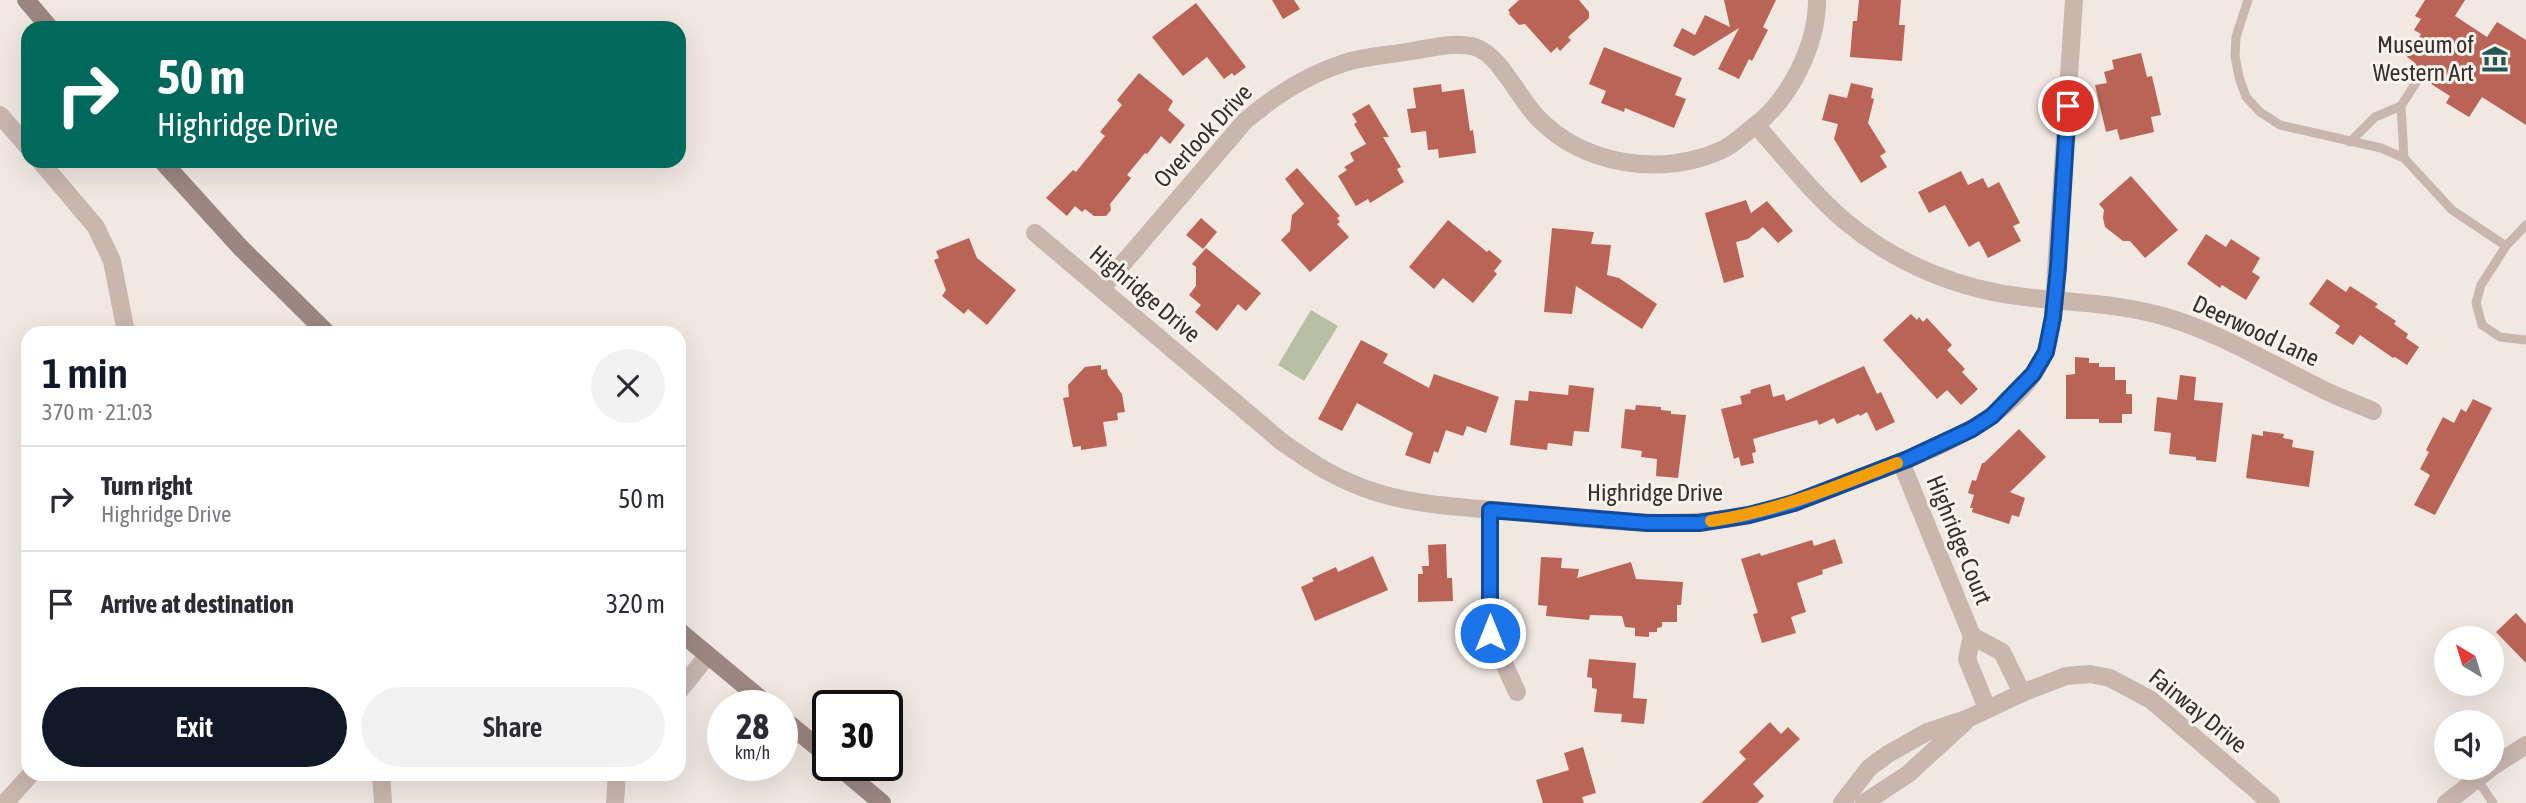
<!DOCTYPE html>
<meta charset="utf-8">
<style>
:root{--surface:#fff;--page:#f2f2f3;--text:#2b2b33;--muted:#7c7c81;--line:#e1e1e2;--accent:#111827}
body{margin:0;font-family:"Asap Condensed",sans-serif;background:var(--page);color:var(--text);height:100vh;display:flex;flex-direction:column;font-size:26px;white-space:nowrap}
*{box-sizing:border-box;margin:0}
p{font-size:23px;color:var(--muted)}
.icon{flex:none;width:38px;height:38px;fill:none;stroke:currentColor;stroke-width:2;stroke-linecap:round;stroke-linejoin:round}
.map{position:relative;flex:1;overflow:hidden}
.sheet{position:absolute;left:21px;top:326px;width:665px;height:455px;display:flex;flex-direction:column;background:var(--surface);border-radius:21px;box-shadow:0 7px 28px #0002}
.sheet>*{flex:none}
.hud{position:absolute;left:21px;top:21px;width:665px;height:147px;border-radius:21px;box-shadow:0 7px 28px #0002;background:#00695c;color:#fff;overflow:hidden}
.needle{width:46px;rotate:322deg}
.tools{position:absolute;left:2434px;top:626px;display:grid;gap:14px}
.tools a{display:grid;place-items:center;width:70px;height:70px;border-radius:50%;background:var(--surface);box-shadow:0 7px 28px #0002;font-size:35px}
.speed{position:absolute;left:707px;top:690px;display:flex;gap:14px;font-size:35px;font-weight:700;text-align:center}
.speed>*{display:grid;place-content:center;width:91px;height:91px;border-radius:50%;background:var(--surface);box-shadow:0 7px 28px #0002;line-height:1}
.speed small{font-size:18px;font-weight:400}
.speed .limit{border:4px solid #111;border-radius:10px;background:#fff;color:#111}
.pin{position:absolute;display:grid;place-items:center;width:60px;height:60px;color:#fff;margin:-30px;border:4px solid #fff;border-radius:50%;box-shadow:0 2px 7px #0007}
.me{position:absolute;width:77px;margin:-38px;rotate:0deg;stroke-linejoin:round;filter:drop-shadow(0 0 5px #0008)}
.turn{display:flex;align-items:center;gap:24px;height:147px;padding:0 21px;font-size:32px}
.turn .icon{width:91px;height:91px;stroke-width:2.5}
.turn b{display:block;font-size:49px;line-height:60px}
.round{display:grid;place-items:center;flex:none;width:74px;height:74px;border-radius:37px;background:var(--page)}
.headline{display:flex;align-items:center;justify-content:space-between;height:119px;padding:0 21px}
h1{font-size:42px;font-weight:600;line-height:52px;color:var(--accent)}
.primary-button{display:flex;gap:14px;margin-top:auto;padding:14px 21px}
.primary-button a{flex:1;height:80px;border-radius:42px;background:var(--accent);color:#fff;font-size:28px;font-weight:600;line-height:80px;text-align:center}
.primary-button a+a{background:var(--page);color:var(--text)}
ul{padding:0;list-style:none}
li{display:flex;align-items:center;gap:21px;height:105px;padding:0 21px;border-top:2px solid var(--line)}
li div{flex:1}
li b{display:block;font-size:26px}
li em{font-style:normal}
.map>svg:first-child{display:block}
.green{fill:#b9bfa3}
.building{fill:#ba6457}
.lines{fill:none;stroke-linecap:round;stroke-linejoin:round}
.service{stroke:#c9b7ae;stroke-width:9}
.minor{stroke:#c9b7ae;stroke-width:18}
.tertiary{stroke:#c9b7ae;stroke-width:18}
.secondary{stroke:#9c8780;stroke-width:18}
.route-casing{stroke:#114b97;stroke-width:18}
.route{stroke:#1a73e8;stroke-width:12}
.slow{stroke:#f59e0b;stroke-width:12}
.labels{text-anchor:middle;stroke-width:6;stroke-linejoin:round;paint-order:stroke}
.poi-label{font-size:24px;fill:#382e2c;stroke:#f9f3ee;text-anchor:end}
.street-label{font-size:24px;fill:#382e2c;stroke:#f9f3ee}
</style>
<div class="map">
<svg width="2526" height="803" viewBox="0 0 2526 803">
<rect width="100%" height="100%" fill="#f1e8e2"/>
<path class="green" d="M1311 310 1338 326 1304 381 1278 365Z"/>
<g class="building">
<path d="M1272 0H1294L1300 9 1283 19Z"/>
<path d="M1519 0H1579L1589 12V18L1568 37 1571 40 1560 51 1557 47 1551 53 1525 24 1519 25 1509 14 1510 13 1508 10Z"/>
<path d="M1724 0H1776L1763 27 1768 30 1752 61 1749 59 1739 79 1718 69 1739 28 1694 56 1673 46 1682 28 1695 35 1705 15 1730 27Z"/>
<path d="M1859 0H1901L1899 25H1905L1902 61 1850 57 1853 21H1857Z"/>
<path d="M2425 0H2465L2455 16 2487 37 2497 22 2526 40V125L2482 97 2469 117 2446 103 2450 96 2409 70 2414 62 2407 57 2421 34 2414 30 2421 19 2415 16Z"/>
<path d="M1196 3 1246 67 1234 76 1232 73 1224 79 1207 57 1183 76 1152 37Z"/>
<path d="M1604 47 1682 78 1675 95 1686 99 1674 128 1625 108 1624 112 1601 103 1606 91 1589 84Z"/>
<path d="M2141 53 2147 77 2152 76 2161 115 2151 117 2154 132 2120 140 2117 129 2106 132 2095 85 2107 83 2104 72 2114 69 2112 60Z"/>
<path d="M1139 73 1173 101 1168 110 1185 125 1170 144 1161 136 1147 154 1145 153 1127 175 1131 178 1110 204 1111 210 1106 216H1094L1085 209 1082 212 1075 206 1067 216 1046 198 1073 170 1076 172 1105 136 1100 132 1122 105 1117 100Z"/>
<path d="M1851 83 1873 88 1871 98 1874 99 1868 123 1886 152 1880 156 1887 167 1861 183 1834 139 1838 124 1822 120 1829 94 1847 98Z"/>
<path d="M1441 84 1442 92 1464 89 1470 131 1473 130 1476 153 1439 158 1438 149 1428 150 1426 131 1411 133 1407 109 1416 108 1413 88Z"/>
<path d="M1369 104 1389 137H1383L1401 167 1397 169 1404 182 1370 203 1368 199 1356 206 1338 176 1347 170 1344 167 1354 161 1350 153 1366 144 1354 124 1357 122 1352 114Z"/>
<path d="M1297 168 1340 216 1337 218 1340 222 1337 224 1349 237 1310 272 1281 240 1290 231 1292 215 1304 204 1285 179Z"/>
<path d="M1961 171 1968 185 1983 178 1988 188 1999 182 2020 223 2013 226 2021 241 1988 258 1979 241 1969 247 1945 205 1929 213 1918 192Z"/>
<path d="M2131 176 2178 230 2145 258 2130 241H2123L2105 227 2103 218 2104 210 2099 204Z"/>
<path d="M1746 200 1751 213 1767 201 1793 231 1778 243 1763 227 1748 239 1736 242 1744 277 1724 283 1705 213Z"/>
<path d="M1201 218 1217 232 1203 249 1186 235Z"/>
<path d="M1448 220 1487 252 1489 250 1502 261 1494 271 1497 274 1473 303 1443 278 1434 289 1409 267Z"/>
<path d="M1552 228 1594 232 1591 244 1611 245 1607 275 1619 278 1657 304 1642 329 1576 286 1572 314 1544 312Z"/>
<path d="M2206 234 2226 247 2231 239 2260 258 2252 272 2260 277 2246 300 2222 285 2220 288 2187 264Z"/>
<path d="M969 238 977 258 1016 290 987 325 968 309 964 314 942 296 946 290 934 260 939 258 936 251Z"/>
<path d="M1206 248 1261 293 1246 311 1238 304 1217 331 1195 312 1201 305 1189 295 1196 286V267L1192 264Z"/>
<path d="M2327 279 2346 292 2350 286 2378 304 2375 307 2396 321 2394 324 2408 334 2406 338 2419 347 2407 365 2395 357 2393 358 2360 335 2353 345 2335 333 2340 326 2309 304Z"/>
<path d="M1911 314 1917 320 1919 317 1923 322 1927 318 1952 345 1947 350 1965 369 1962 372 1978 389 1961 405 1947 390 1937 399 1883 340Z"/>
<path d="M1361 340 1388 354 1383 363 1429 388 1434 374 1499 397 1486 433 1467 426 1463 436 1446 430 1438 453 1434 451 1430 464 1405 455 1413 433 1357 403 1342 431 1318 419Z"/>
<path d="M2075 357 2089 358V363H2099V367H2115V380H2126V394H2132V414H2122V423H2099V419H2066V375L2075 374Z"/>
<path d="M1101 365V370L1107 369 1108 375 1122 394 1125 412 1117 413 1118 420 1103 422 1107 446 1081 450V446L1073 447 1063 398 1069 397 1068 385 1085 367Z"/>
<path d="M1864 366 1877 394 1881 392 1895 422 1876 431 1867 412 1860 416 1859 414 1837 424 1834 418 1819 425 1817 420 1753 439 1756 452 1752 453 1754 463 1741 466 1739 457 1734 459 1721 409 1742 404 1740 396 1751 393 1750 390 1770 384 1773 397 1784 394 1786 401Z"/>
<path d="M2180 375 2196 377 2194 400 2223 403 2216 462 2196 460V457L2169 454 2171 433 2154 431 2157 397 2177 400Z"/>
<path d="M1569 385 1594 388 1589 432 1574 431 1572 446 1548 443 1547 450 1510 445 1515 400 1528 401 1529 391 1568 395Z"/>
<path d="M2473 399 2492 408 2435 515 2414 505 2430 475 2420 469 2429 452 2426 450 2443 417 2454 423 2461 409 2466 412Z"/>
<path d="M1636 405 1661 407V410L1671 411V414L1686 415 1678 478 1656 476 1657 459 1641 457 1642 451 1621 448 1625 409 1635 410Z"/>
<path d="M2019 429 2046 457 2010 492 2025 498 2019 517 2012 515 2009 524 1972 512 1973 508H1970L1974 495 1968 493 1972 480 1976 481 1982 463H1984Z"/>
<path d="M2263 431 2284 434 2283 438 2293 440 2292 447 2314 451 2309 487 2246 478 2252 434 2263 436Z"/>
<path d="M1835 539 1843 563 1822 570 1823 574 1797 583 1806 612 1791 617 1796 633 1762 643 1753 614 1758 613 1741 559 1760 553 1761 556 1812 540 1814 546Z"/>
<path d="M1446 544 1447 578H1452L1453 601 1418 602V574H1423L1422 566H1429L1428 545Z"/>
<path d="M1373 556 1388 590 1315 621 1301 587 1314 581 1312 578 1336 567 1338 572Z"/>
<path d="M1541 557 1562 558 1561 568 1579 569 1577 578 1631 562 1636 579 1683 582 1681 605H1677V622H1662V627L1657 628V632H1649V637L1635 636V628L1625 627 1622 616 1590 615 1589 620 1546 616 1547 606 1538 605Z"/>
<path d="M2516 613 2526 624V663L2496 632Z"/>
<path d="M1589 659 1636 663 1633 698 1647 699 1644 724 1621 722 1622 714 1594 712 1597 689 1592 688V678L1587 677Z"/>
<path d="M1770 722 1781 734 1788 727 1800 739 1753 784 1764 796 1757 803H1701L1746 759 1739 752Z"/>
<path d="M1583 747 1596 793 1582 797 1584 803H1543L1536 780 1569 770 1564 753Z"/>
</g>
<g class="lines">
<g class="service">
<path d="M2248 0 2236 37 2235 56 2239 77 2246 97 2260 112 2280 125 2381 148 2404 158 2452 210 2506 246 2481 285 2476 303 2482 325 2500 337 2526 340"/>
<path d="M2350 142 2375 117 2401 106"/>
<path d="M2404 158 2401 106 2417 81"/>
<path d="M2506 246 2526 225"/>
<path d="M2477 779 2493 803"/>
</g>
<g class="minor">
<path d="M0 115 28 147"/>
<path d="M1756 125C1785 158 1813 194 1846 222 1897 264 1960 290 2025 297 2072 303 2119 303 2166 317 2220 333 2269 363 2320 388 2337 397 2355 403 2373 411"/>
<path d="M40 161 96 227 112 261 126 332"/>
<path d="M1035 233 1282 442C1313 464 1338 480 1375 492 1418 506 1472 508 1517 512 1593 519 1673 531 1749 515 1796 505 1840 485 1885 468 1944 445 2018 416 2045 353 2049 342 2051 329 2053 317L2074 0"/>
<path d="M1101 289 1245 121C1274 96 1307 75 1344 63 1365 56 1390 55 1412 51 1432 48 1455 41 1475 47 1499 54 1518 97 1537 117 1584 166 1661 177 1722 150 1733 145 1743 135 1752 128 1789 101 1817 46 1817 0"/>
<path d="M1901 462 1972 636 1967 659 1987 708"/>
<path d="M1490 510V633L1517 692"/>
<path d="M1972 636 2002 652 2022 693"/>
<path d="M679 691 708 655"/>
<path d="M2492 767 2526 745"/>
<path d="M5 803 31 774"/>
<path d="M615 803 617 774"/>
<path d="M1842 803 1869 768 1888 754 1927 732 1969 718 2022 693 2066 676 2090 674 2110 678 2151 700 2271 803"/>
<path d="M1864 803 1908 774 1964 723"/>
<path d="M2446 803 2491 768"/>
</g>
<path class="tertiary" d="M381 774 383 803"/>
<g class="secondary">
<path d="M26 0 50 28"/>
<path d="M162 161 240 247 326 332"/>
<path d="M679 631 768 705"/>
<path d="M782 718 828 756"/>
<path d="M837 765 882 803"/>
</g>
</g>
<g class="lines">
<g class="route-casing">
<path id="route" d="M1490 633V510L1647 523H1699L1749 515 1794 503 1908 459 1972 429 1992 416 2033 374 2046 352 2053 317 2058 267 2068 106"/>
</g>
<use href="#route" class="route"/>
<path class="slow" d="M1711 521C1778 511 1835 487 1897 463"/>
</g>
<defs>
<g id="museum-bare" transform="scale(2.1)"><path d="M0-6L6-3V-2H-6V-3ZM-5-1h2V3h-2ZM-1-1h2V3h-2ZM3-1h2V3H3ZM-6 4H6V6H-6Z" fill="#255654" stroke="#f9f3ee" stroke-width="2.5" paint-order="stroke"/></g>
</defs>
<g fill-rule="evenodd">
<use href="#museum-bare" x="2495" y="59"/>
</g>
<g class="labels">
<g class="poi-label">
<text x="2474" y="53">Museum of<tspan x="2474" dy="28">Western Art</tspan></text>
</g>
<g class="street-label">
<text transform="translate(1203 136) rotate(-47)" y="8">Overlook Drive</text>
<text transform="translate(1145 294) rotate(40)" y="8">Highridge Drive</text>
<text transform="translate(2256 331) rotate(25)" y="8">Deerwood Lane</text>
<text x="1655" y="501">Highridge Drive</text>
<text transform="translate(1959 540) rotate(68)" y="8">Highridge Court</text>
<text transform="translate(2198 711) rotate(39)" y="8">Fairway Drive</text>
</g>
</g>
</svg>
<div class="tools">
<a><svg class="needle" viewBox="-14 -14 28 28"><path d="M0-13l5 13h-10z" fill="#e53935"/><path d="M0 13l5-13h-10z" fill="#7c7c81"/></svg></a>
<a><svg class="icon" aria-label="sound" viewBox="0 0 24 24"><path d="M4 9h4l5-4v14l-5-4H4zM17 9q2 3 0 6"/></svg></a>
</div>
<div class="speed"><div>28<small>km/h</small></div><div class="limit">30</div></div>
<div class="pin" style="left:2068px;top:106px;background:#d93025"><svg class="icon" aria-label="arrive" viewBox="0 0 24 24"><path d="M6 21V4h12l-3 4 3 4H6"/></svg></div>
<svg class="me" style="left:1490px;top:633px" viewBox="-20 -20 40 40"><circle r="17" fill="#1a73e8" stroke="#fff" stroke-width="3"/><path d="M0-11L8 9 0 5-8 9z" fill="#fff"/></svg>
<div class="hud">
<div class="turn"><svg class="icon" aria-label="right" viewBox="0 0 24 24"><path d="M7 20v-9h11M14 6l5 5-5 5"/></svg><div><b>50 m</b>Highridge Drive</div></div>
</div>
<section class="sheet">
<div class="headline"><div><h1>1 min</h1><p>370 m · 21:03</p></div><a class="round"><svg class="icon" aria-label="close" viewBox="0 0 24 24"><path d="M6 6l12 12M18 6L6 18"/></svg></a></div>
<ul>
<li><svg class="icon" aria-label="right" viewBox="0 0 24 24"><path d="M7 20v-9h11M14 6l5 5-5 5"/></svg><div><b>Turn right</b><p>Highridge Drive</p></div><em>50 m</em></li>
<li><svg class="icon" aria-label="arrive" viewBox="0 0 24 24"><path d="M6 21V4h12l-3 4 3 4H6"/></svg><div><b>Arrive at destination</b></div><em>320 m</em></li>
</ul>
<div class="primary-button"><a>Exit</a><a>Share</a></div>
</section>
</div>
